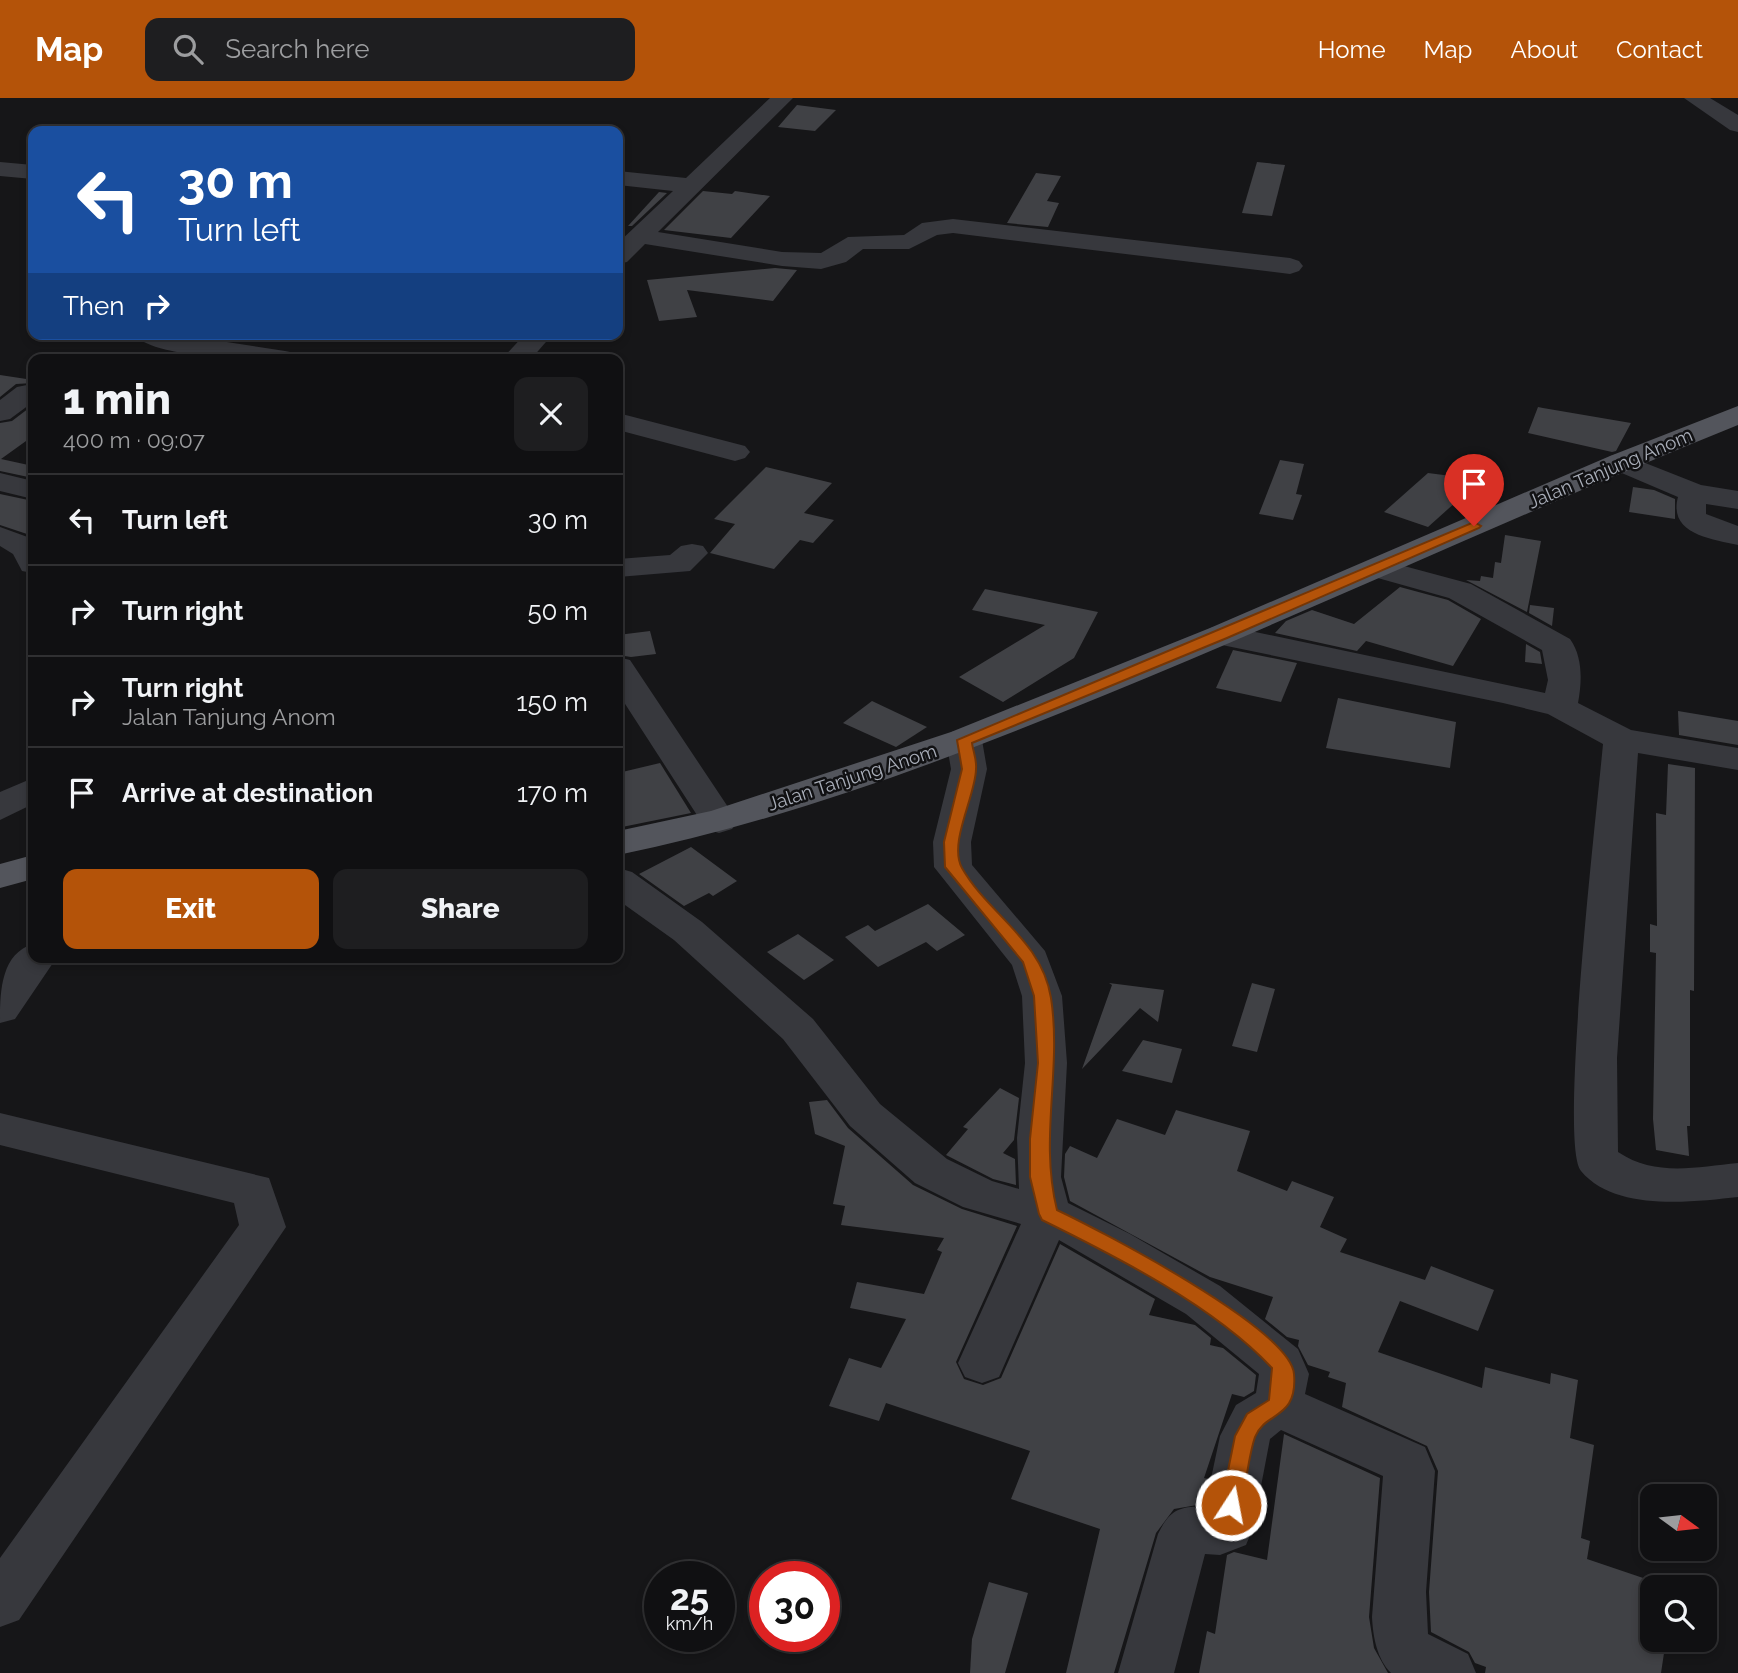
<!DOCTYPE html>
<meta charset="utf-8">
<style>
:root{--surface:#101012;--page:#1e1e20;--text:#f1f3f6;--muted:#9c9d9f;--line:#303032;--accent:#b45309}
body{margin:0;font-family:Raleway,sans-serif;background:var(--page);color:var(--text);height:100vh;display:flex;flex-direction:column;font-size:26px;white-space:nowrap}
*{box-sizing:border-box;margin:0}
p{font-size:23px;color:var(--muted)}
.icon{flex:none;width:38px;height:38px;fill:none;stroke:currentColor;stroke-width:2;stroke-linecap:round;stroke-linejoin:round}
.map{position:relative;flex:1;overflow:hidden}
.panel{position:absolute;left:28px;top:256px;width:595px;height:609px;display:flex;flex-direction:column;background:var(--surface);border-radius:14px;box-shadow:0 4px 10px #0003,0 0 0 2px var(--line)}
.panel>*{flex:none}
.guide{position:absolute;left:28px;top:28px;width:595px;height:214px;border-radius:14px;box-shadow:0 4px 10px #0003,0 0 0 2px var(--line);background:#1a4fa0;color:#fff;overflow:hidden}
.needle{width:46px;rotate:105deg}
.buttons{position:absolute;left:1640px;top:1386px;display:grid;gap:14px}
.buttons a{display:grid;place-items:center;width:77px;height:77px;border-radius:14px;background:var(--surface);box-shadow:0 4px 10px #0003,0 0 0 2px var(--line);font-size:35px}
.speed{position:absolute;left:644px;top:1463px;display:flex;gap:14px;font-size:35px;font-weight:700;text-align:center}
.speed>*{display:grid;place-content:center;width:91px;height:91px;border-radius:50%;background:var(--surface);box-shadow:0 4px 10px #0003,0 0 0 2px var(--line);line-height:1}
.speed small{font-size:18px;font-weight:400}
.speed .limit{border:10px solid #d22;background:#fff;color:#111}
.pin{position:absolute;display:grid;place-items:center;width:60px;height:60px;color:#fff;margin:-72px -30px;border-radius:50% 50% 50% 0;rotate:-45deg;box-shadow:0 0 7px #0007}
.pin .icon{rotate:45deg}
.me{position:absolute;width:77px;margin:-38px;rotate:11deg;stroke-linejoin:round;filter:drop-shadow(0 0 5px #0008)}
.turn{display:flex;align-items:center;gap:24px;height:147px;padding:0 35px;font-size:32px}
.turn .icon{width:91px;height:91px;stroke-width:2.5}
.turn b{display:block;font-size:49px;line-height:60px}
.then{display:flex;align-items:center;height:66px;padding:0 35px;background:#0003;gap:14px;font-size:26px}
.round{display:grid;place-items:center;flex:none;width:74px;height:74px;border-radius:14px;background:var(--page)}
.summary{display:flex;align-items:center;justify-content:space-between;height:119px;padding:0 35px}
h1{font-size:42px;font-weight:800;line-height:52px}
.action{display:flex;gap:14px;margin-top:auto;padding:14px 35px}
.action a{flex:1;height:80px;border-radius:14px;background:var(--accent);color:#fff;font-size:28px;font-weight:800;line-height:80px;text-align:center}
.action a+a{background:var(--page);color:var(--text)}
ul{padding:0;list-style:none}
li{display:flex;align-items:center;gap:21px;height:91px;padding:0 35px;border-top:2px solid var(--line)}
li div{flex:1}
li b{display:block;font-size:26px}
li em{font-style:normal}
header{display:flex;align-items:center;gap:42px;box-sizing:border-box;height:98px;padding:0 35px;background:var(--accent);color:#fff}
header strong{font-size:33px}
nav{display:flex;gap:38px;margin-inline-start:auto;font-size:24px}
.search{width:490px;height:63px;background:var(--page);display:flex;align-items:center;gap:18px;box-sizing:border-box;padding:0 24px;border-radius:14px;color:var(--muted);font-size:26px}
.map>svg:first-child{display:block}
.building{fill:#404145}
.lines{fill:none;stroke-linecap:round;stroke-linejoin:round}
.minor{fill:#37383d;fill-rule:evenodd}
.major{fill:#53555c;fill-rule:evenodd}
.route{fill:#b45309;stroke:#753606;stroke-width:2}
.labels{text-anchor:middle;stroke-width:5;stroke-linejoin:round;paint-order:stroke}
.street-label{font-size:19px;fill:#a8adb8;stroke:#111113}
</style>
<header>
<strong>Map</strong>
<div class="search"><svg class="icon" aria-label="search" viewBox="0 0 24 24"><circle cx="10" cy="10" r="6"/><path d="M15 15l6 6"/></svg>Search here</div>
<nav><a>Home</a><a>Map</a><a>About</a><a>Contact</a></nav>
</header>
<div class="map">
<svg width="1738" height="1575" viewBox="0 0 1738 1575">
<rect width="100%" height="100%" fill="#161618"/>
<g class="building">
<path d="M797 7 836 12 815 33 778 29Z"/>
<path d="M1257 64 1285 67 1272 118 1242 115Z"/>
<path d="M1036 75 1061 78 1047 103 1059 105 1048 129 1007 125Z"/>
<path d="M703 93 732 96 735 93 770 98 731 140 664 132Z"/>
<path d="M659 94 667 95 632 128H628Z"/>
<path d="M775 170 797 172 773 203 687 192 697 219 659 223 647 182Z"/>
<path d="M0 277 33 282V285L16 286 0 299Z"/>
<path d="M33 307V338L1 361 33 368V380L0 373V325L12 323Z"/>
<path d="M1538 309 1543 310 1631 325 1616 353 1612 354 1528 335Z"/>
<path d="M1280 362 1304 366 1296 396 1302 397 1293 422 1259 416Z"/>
<path d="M766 369 832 385 804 415 834 422 813 445 800 442 774 471 710 455 735 426 714 421Z"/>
<path d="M1428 375 1459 379 1457 403 1428 429 1384 414Z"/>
<path d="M1633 389 1654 392 1675 401V421L1629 414Z"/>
<path d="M0 396 33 403V430L27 436 0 427Z"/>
<path d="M1505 437 1541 443 1527 514 1466 482 1480 483 1481 478 1493 480 1495 464 1501 465Z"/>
<path d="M1400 489 1448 502 1481 521 1453 568 1366 543 1357 553 1275 535 1286 523 1312 512 1354 526Z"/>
<path d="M985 491 1098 514 1074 560 1003 604 959 579 1045 527 972 512Z"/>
<path d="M1530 507 1554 510 1552 528 1529 515Z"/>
<path d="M650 533 656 556 631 559 618 557V537Z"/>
<path d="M1526 546 1540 554 1542 566 1525 564Z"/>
<path d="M1233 552 1297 565 1281 604 1216 590Z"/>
<path d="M1338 600 1456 624 1450 670 1326 650Z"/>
<path d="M872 603 927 629 896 649 843 625Z"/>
<path d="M1678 613 1738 623V647L1679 637Z"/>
<path d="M660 665 691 715 622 729 618 720V675Z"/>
<path d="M1668 666 1695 670 1694 893 1690 892V1028H1687L1689 1058 1656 1052 1653 1021 1656 855 1650 854V826L1657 828 1656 715 1666 717Z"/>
<path d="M691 749 737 783 713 798 709 795 684 808 639 776Z"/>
<path d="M928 806 965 837 937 853 926 844 878 869 845 839 868 827 875 833Z"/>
<path d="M798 836 834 862 804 882 767 854Z"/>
<path d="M1109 885 1164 892 1158 924 1140 910 1082 971 1112 887Z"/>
<path d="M1252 885 1275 891 1257 954 1232 948Z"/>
<path d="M1143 942 1182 951 1172 985 1122 973Z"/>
<path d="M1000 990 1019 1000 1014 1042 1003 1055 1015 1061 1016 1087 993 1081 946 1057 968 1031 963 1029Z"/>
<path d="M827 1002 848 1030 913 1087 962 1111 1017 1128 956 1264 964 1281 983 1287 1001 1280 1060 1146 1155 1201 1149 1217 1195 1227 1211 1240 1210 1247 1223 1250 1256 1277 1254 1293 1244 1299 1232 1296 1204 1380 1208 1381 1203 1406 1174 1411 1156 1435 1114 1575H1066L1100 1431 1011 1401 1030 1353 886 1305 879 1323 829 1308 849 1260 881 1270 906 1221 850 1210 857 1184 924 1196 942 1154 937 1152 944 1140 841 1127 845 1108 833 1106 845 1048 815 1036 809 1004Z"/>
<path d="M1176 1012 1250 1033 1237 1073 1287 1093 1292 1083 1334 1099 1320 1129 1347 1141 1340 1154 1425 1182 1431 1168 1494 1192 1478 1233 1400 1203 1378 1254 1482 1290 1485 1269 1550 1286 1551 1275 1578 1282 1570 1340 1594 1347 1581 1440 1590 1443 1587 1461 1652 1483V1542H1666L1661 1575H1485L1486 1569 1475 1565 1469 1554 1431 1534 1429 1494 1438 1373 1427 1348 1342 1309 1346 1285 1328 1279 1330 1274 1308 1267 1298 1248 1299 1242 1287 1239 1265 1221 1273 1199 1210 1179 1070 1103 1064 1079 1065 1056 1070 1048 1097 1060 1117 1021 1165 1037Z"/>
<path d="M1284 1336 1380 1380 1369 1519 1374 1550 1388 1575H1199L1207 1533 1215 1536 1227 1457 1234 1454 1267 1462Z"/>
<path d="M989 1484 1028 1495 1005 1575H970L972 1541Z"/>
</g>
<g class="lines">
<g class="minor">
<path d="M770 0H793L658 134 782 154 821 155 848 139 904 137 922 125 953 121 1290 160 1299 163 1303 168 1299 173 1290 176 953 135 937 137 909 151H863L846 164 821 171 782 168 645 146 627 164 618 166V145L673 93 618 87V73L686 80Z"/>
<path d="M1684 0H1710L1738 17V34L1730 32Z"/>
<path d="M0 64 33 67V81L0 78Z"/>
<path d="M134 236H175L285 253 295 255 298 261C267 261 152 262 134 236Z"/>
<path d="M525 236H553L531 261H502Z"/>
<path d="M27 287 33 288V304L10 321 0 323V302L17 289Z"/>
<path d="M618 315 745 348 750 354 745 360 735 363 618 332Z"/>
<path d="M1620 355 1701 387 1738 393V411L1706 406V416L1738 428V447C1711 441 1668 436 1678 399L1610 370 1605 364 1610 358Z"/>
<path d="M0 375 33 383V401L0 393Z"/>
<path d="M0 429 33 441V475L22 473 13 456 0 448Z"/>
<path d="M692 446 703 448 708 455 690 473 618 479V461L670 457 681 448Z"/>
<path d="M1378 461 1471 486 1570 541C1583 559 1582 584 1578 605L1631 632 1738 650V672L1638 655 1617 960 1618 1054C1655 1079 1696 1069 1738 1065V1099C1692 1104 1615 1114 1581 1073 1558 1046 1598 703 1603 646L1548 616 1503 605 1222 547 1210 544 1205 537 1210 530 1222 527 1545 595 1548 582 1542 552 1449 500 1367 477 1362 470 1367 463Z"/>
<path d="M618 559 630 562 732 715 738 723 732 731 719 735 706 731 618 595Z"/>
<path d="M964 631 977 634 982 642 987 671 971 744 972 767 1045 853 1062 898 1067 965 1061 1079 1068 1105 1130 1136 1220 1188 1298 1251 1309 1276 1305 1296 1425 1349 1435 1373 1426 1494 1428 1536 1468 1556 1476 1575H1391C1377 1561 1373 1539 1372 1519L1383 1378 1281 1332 1270 1341 1253 1430 1246 1447 1220 1457 1205 1456 1174 1575H1118L1158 1436C1169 1413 1179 1407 1205 1409L1220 1338 1236 1307 1256 1295 1259 1276 1186 1216 1059 1142 999 1279 982 1285 965 1279 958 1265 1021 1126 963 1109 915 1085 850 1028 783 941 674 842 618 802V770L632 774 702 824 813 921 880 1006 947 1061 992 1083 1019 1091 1017 1040 1025 965 1022 898 1012 867 934 769 933 744 951 671 946 642 951 634Z"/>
<path d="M33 680V706L0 722V694Z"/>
<path d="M33 846V859H57L15 921 0 925C0 896 0 856 33 846Z"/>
<path d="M0 1015 269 1080 286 1129 19 1522 0 1529V1460L239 1127 234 1105 0 1047Z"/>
</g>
<g class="major">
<path d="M1738 308V327C1525 413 1317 510 1105 597 947 662 785 723 618 757V733L711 713 951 634 1210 530 1610 358Z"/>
<path d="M33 757V781L0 790V766Z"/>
</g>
</g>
<path class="route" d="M1474 424 1481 428 1479 430 1227 540 972 645C973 653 977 662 976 671 976 697 948 745 962 770 988 816 1042 842 1051 900 1062 972 1039 1040 1057 1112 1099 1132 1291 1231 1294 1276 1298 1322 1265 1313 1255 1339 1248 1360 1246 1386 1242 1407L1239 1414 1231 1417 1224 1414 1221 1407 1235 1338 1247 1316 1269 1302 1272 1270C1214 1208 1117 1159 1042 1122L1039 1116 1030 1079V1041L1038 965 1034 898 1023 864 945 769 944 744 962 671 957 642Z"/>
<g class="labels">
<g class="street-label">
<text transform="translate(1610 370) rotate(-23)" y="7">Jalan Tanjung Anom</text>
<text transform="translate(852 679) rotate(-18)" y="7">Jalan Tanjung Anom</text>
</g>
</g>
</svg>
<div class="buttons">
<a><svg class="needle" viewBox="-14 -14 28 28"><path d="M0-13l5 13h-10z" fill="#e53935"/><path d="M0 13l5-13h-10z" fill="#9c9d9f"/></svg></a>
<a><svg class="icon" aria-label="search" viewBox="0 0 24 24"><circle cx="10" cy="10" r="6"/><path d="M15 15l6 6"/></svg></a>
</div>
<div class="speed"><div>25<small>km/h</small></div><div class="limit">30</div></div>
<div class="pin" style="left:1474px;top:428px;background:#d93025"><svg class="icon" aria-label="arrive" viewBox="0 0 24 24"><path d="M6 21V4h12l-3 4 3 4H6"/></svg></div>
<svg class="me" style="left:1231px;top:1407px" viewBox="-20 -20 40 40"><circle r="17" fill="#b45309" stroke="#fff" stroke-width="3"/><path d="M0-11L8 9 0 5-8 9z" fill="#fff"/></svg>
<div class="guide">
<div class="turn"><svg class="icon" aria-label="left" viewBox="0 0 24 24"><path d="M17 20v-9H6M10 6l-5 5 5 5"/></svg><div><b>30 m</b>Turn left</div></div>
<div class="then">Then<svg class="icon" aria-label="right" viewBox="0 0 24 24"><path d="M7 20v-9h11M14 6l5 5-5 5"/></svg></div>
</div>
<section class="panel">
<div class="summary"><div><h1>1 min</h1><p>400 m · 09:07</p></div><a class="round"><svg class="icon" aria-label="close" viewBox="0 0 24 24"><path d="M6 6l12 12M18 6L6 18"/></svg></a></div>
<ul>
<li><svg class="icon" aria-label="left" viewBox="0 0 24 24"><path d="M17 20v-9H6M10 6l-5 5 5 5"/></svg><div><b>Turn left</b></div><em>30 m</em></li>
<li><svg class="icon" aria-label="right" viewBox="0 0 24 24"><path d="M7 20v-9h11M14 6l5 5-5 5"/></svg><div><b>Turn right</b></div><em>50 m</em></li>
<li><svg class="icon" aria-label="right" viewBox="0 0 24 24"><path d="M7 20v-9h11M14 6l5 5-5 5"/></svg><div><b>Turn right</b><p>Jalan Tanjung Anom</p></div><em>150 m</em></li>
<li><svg class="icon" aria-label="arrive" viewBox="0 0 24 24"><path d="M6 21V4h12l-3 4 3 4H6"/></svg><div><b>Arrive at destination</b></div><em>170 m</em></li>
</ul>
<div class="action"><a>Exit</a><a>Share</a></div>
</section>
</div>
